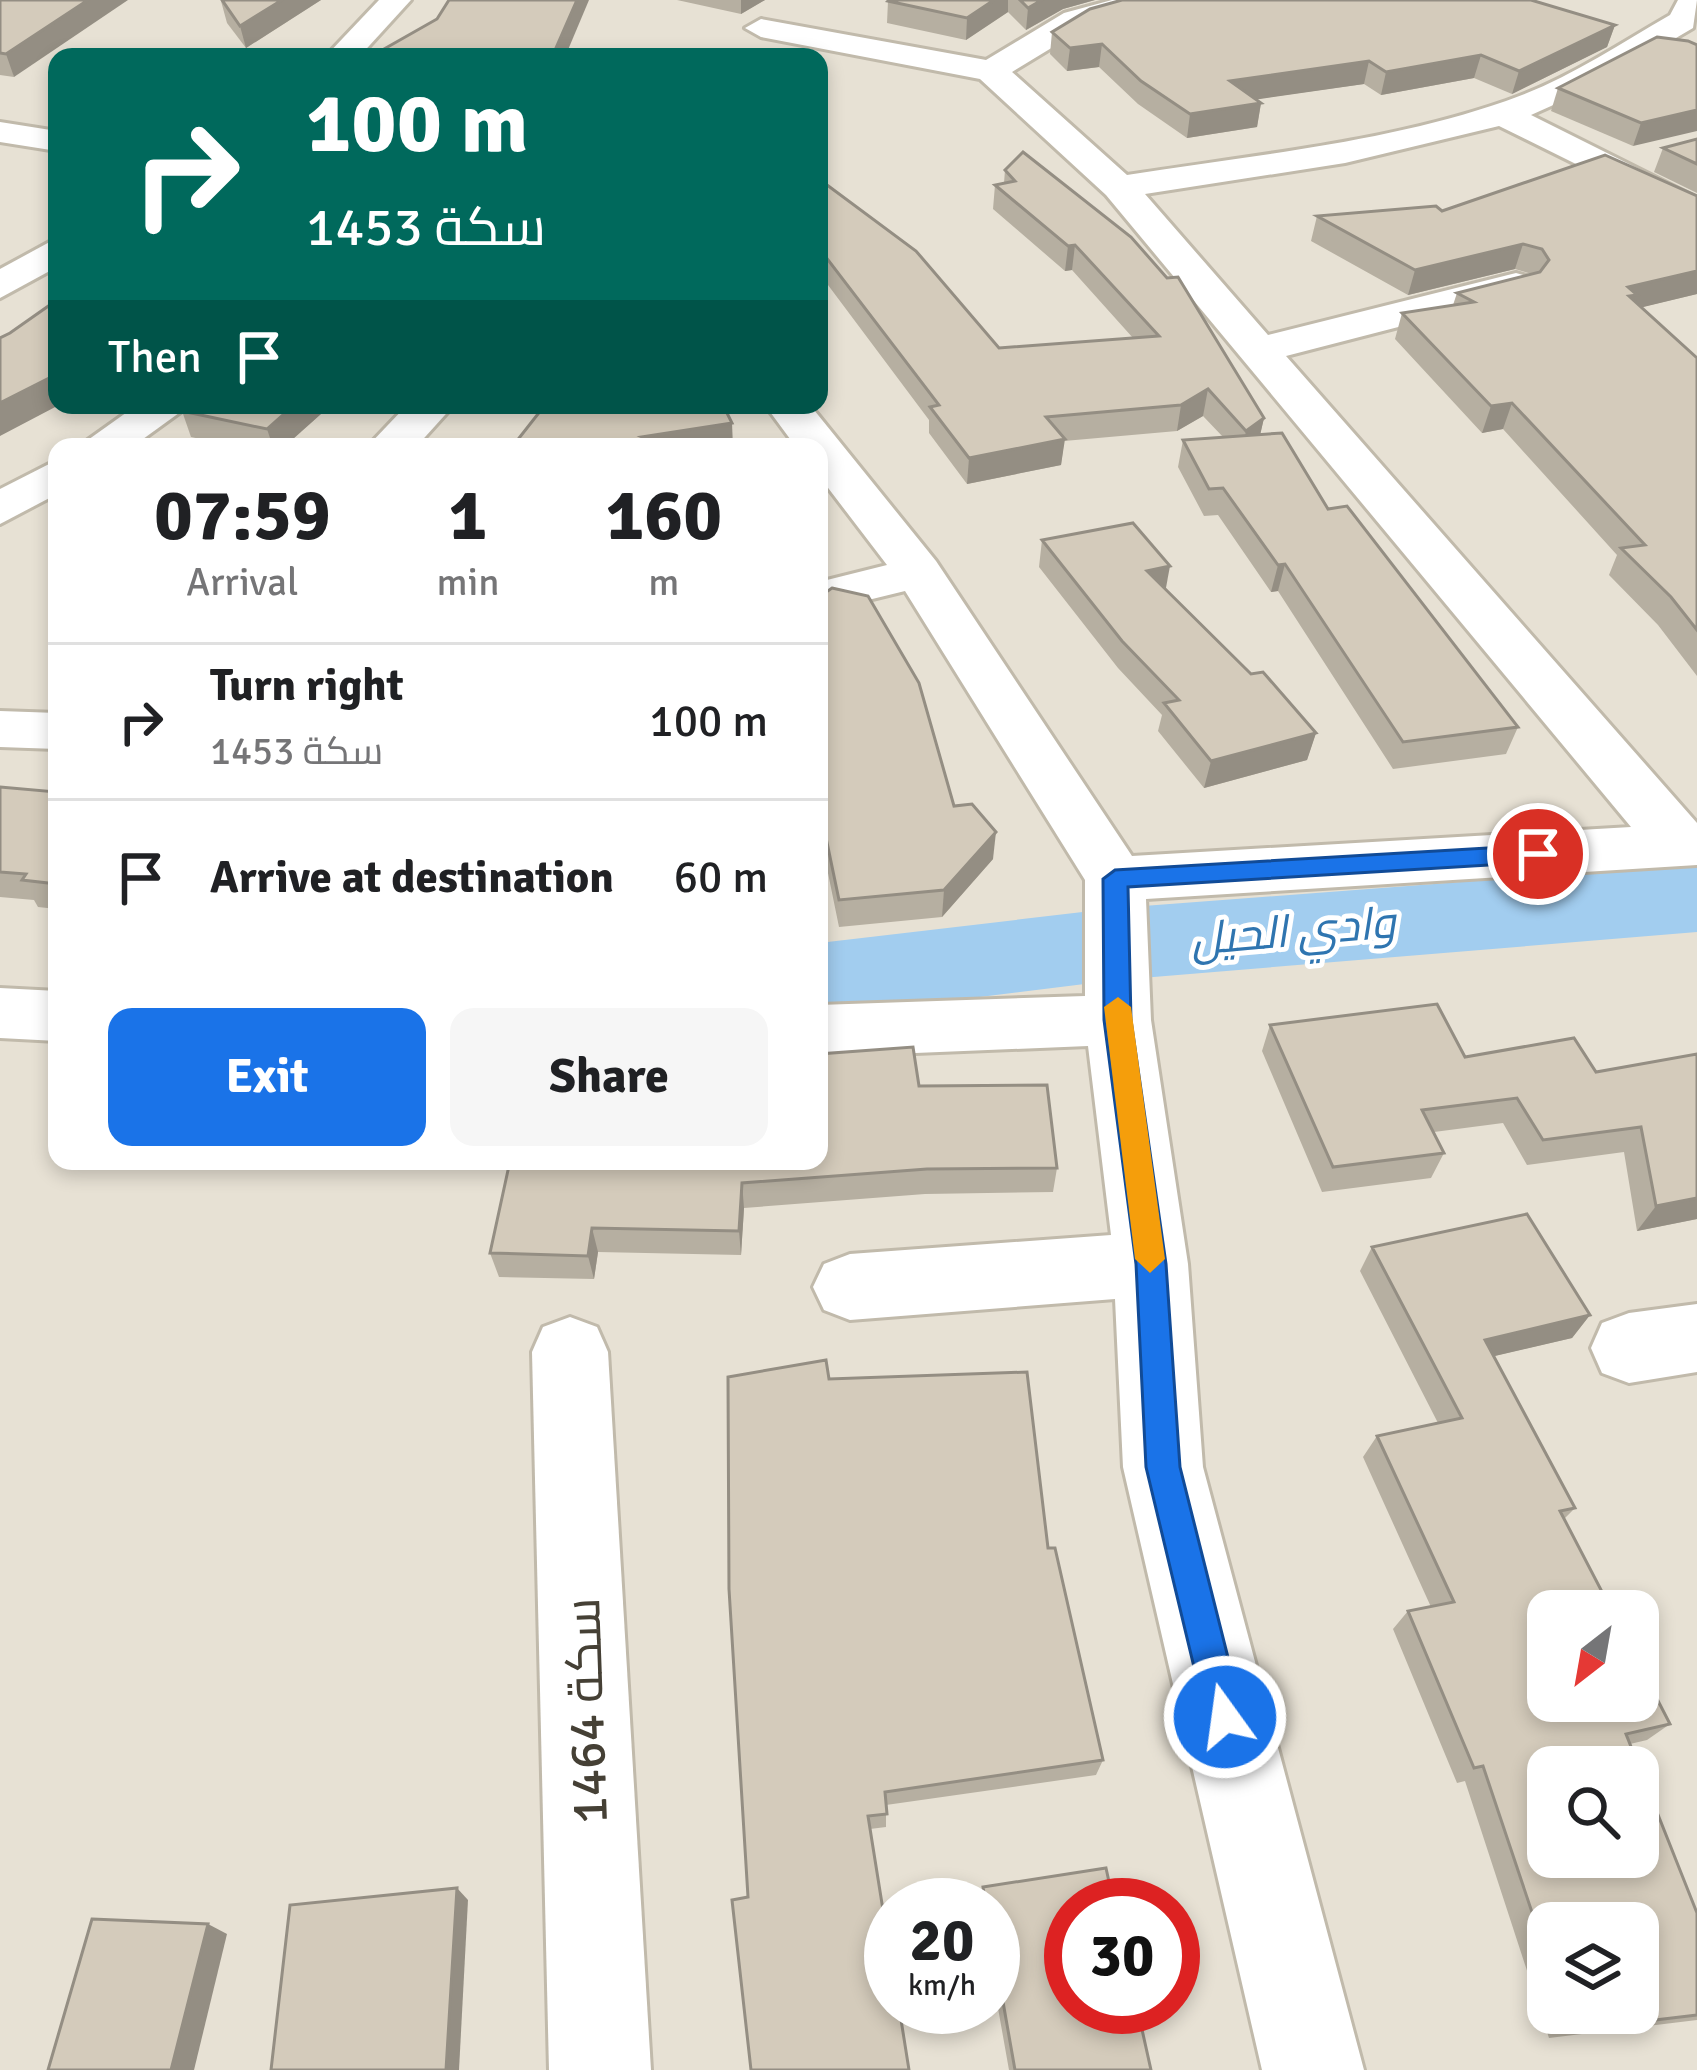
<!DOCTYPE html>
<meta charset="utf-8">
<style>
:root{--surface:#fff;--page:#f6f6f6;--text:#202124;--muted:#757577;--line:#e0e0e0;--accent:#1a73e8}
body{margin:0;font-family:Signika,Cairo,sans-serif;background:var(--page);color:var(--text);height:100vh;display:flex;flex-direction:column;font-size:45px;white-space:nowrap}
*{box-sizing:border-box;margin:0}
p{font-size:39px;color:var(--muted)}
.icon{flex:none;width:66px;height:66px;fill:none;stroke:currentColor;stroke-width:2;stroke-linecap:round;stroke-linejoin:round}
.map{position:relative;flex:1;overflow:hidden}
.sheet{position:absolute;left:48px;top:438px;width:780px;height:732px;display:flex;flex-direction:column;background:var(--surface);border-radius:24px;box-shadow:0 6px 18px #0003}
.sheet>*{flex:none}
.guide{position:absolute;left:48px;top:48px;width:780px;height:366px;border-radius:24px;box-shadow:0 6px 18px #0003;background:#00695c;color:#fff;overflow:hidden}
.needle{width:78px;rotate:211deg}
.controls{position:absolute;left:1527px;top:1590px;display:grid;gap:24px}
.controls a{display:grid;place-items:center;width:132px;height:132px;border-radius:24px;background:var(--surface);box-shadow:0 6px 18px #0003;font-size:60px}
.speed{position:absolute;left:864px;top:1878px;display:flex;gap:24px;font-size:60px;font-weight:700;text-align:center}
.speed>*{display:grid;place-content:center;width:156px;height:156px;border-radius:50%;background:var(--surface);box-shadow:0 6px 18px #0003;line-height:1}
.speed small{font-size:30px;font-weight:400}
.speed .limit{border:18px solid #d22;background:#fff;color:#111}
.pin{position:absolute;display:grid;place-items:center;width:102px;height:102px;color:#fff;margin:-51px;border:6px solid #fff;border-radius:50%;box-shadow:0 3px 12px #0007}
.me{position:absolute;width:132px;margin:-66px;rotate:346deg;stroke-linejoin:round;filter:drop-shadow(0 0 9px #0008)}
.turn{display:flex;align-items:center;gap:42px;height:252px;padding:0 60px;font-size:54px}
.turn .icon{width:156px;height:156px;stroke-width:2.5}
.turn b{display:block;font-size:84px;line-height:102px}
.then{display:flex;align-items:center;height:114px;padding:0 60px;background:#0003;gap:24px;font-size:45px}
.eta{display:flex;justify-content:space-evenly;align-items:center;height:204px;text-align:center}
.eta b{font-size:72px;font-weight:800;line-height:84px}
.primary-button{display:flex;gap:24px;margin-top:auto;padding:24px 60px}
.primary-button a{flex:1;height:138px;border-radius:24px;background:var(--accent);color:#fff;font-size:48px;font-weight:800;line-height:138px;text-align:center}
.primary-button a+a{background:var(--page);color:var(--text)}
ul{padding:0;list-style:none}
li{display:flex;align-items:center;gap:36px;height:156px;padding:0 60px;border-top:3px solid var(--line)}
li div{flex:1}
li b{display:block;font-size:45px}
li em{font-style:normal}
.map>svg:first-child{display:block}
.residential{fill:#e7e1d4;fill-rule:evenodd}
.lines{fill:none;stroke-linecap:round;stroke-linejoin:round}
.river{fill:#a2cdef;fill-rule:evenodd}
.minor-casing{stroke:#c1baab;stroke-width:6}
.minor{fill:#fff;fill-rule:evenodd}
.wall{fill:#b6afa1;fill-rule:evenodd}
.shaded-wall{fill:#948e83}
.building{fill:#d4cbbb;stroke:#948e83;stroke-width:3;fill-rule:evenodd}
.route{fill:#1a73e8;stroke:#114b97;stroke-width:3}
.slow{fill:#f59e0b}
.labels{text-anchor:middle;stroke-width:10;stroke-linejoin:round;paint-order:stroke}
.water-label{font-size:45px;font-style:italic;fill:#2f75b0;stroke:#fff}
.near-street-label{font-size:51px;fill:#454035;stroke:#fff}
</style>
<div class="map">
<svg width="1697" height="2070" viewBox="0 0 1697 2070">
<rect width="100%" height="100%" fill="#f3efe6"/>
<path class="residential" d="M0 0H1697V2070H0ZM57 57H819V405H57ZM57 447H819V1161H57ZM1548 1611H1638V1701H1548ZM1548 1767H1638V1857H1548ZM891 1905H993V2007H891ZM1071 1905H1173V2007H1071ZM1548 1923H1638V2013H1548Z"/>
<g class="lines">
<path class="river" d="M1697 864V932L1117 980 819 1017V943L1117 908Z"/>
<g class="minor-casing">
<g id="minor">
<path d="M379 0H411L359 57H325Z"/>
<path d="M1112 0H1161L1157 6 1086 27 1012 72 1127 175C1254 155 1385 143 1506 101 1565 81 1616 46 1670 15L1678 0H1697L1693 28 1589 89 1531 115 1697 198V224L1499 126 1345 163 1145 194 1268 335 1516 273 1530 277 1536 285 1530 293 1286 356 1697 823V865L1146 899 1151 1020 1188 1264 1203 1467 1364 2070H1262L1123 1467 1115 1299 850 1320 824 1310 813 1287 824 1264 850 1254 1111 1235 1088 1046 819 1057V1005L1085 996V880L905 591 819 612V582L887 565 819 476V447H796L765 405H810L936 561 1132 856 1631 827 1106 195 980 79 761 37 745 28 761 19 986 60 1064 13Z"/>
<path d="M0 122 57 131V151L0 142Z"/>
<path d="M57 238V267L0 298V269Z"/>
<path d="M137 405H190L132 447H78Z"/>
<path d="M407 405H454L416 447H367Z"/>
<path d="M57 460V494L0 524V489Z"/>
<path d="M0 711 57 713V749L0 747Z"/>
<path d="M0 988 57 991V1041L0 1038Z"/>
<path d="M1697 1304V1372L1629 1383 1602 1373 1591 1348 1602 1323 1629 1313Z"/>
<path d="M570 1317 597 1327 608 1352 651 2070H549L532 1352 543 1327Z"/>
</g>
</g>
<use href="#minor" class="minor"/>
</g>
<g class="wall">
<path d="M0 0 14 77 0 75Z"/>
<path d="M321 0 246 48 227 23 221 1Z"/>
<path d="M677 0H765L741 14Z"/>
<path d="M889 0H1095L1063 9 1026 30 1008 12 966 40 887 23 888 1Z"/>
<path d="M1615 25 1607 47 1512 94 1474 78 1381 95 1364 84 1256 99 1261 103 1257 127 1187 138 1138 104 1099 67 1067 71 1050 54 1052 32Z"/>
<path d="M1688 41 1633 146 1551 111 1558 88Z"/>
<path d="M1697 139V193L1654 172 1663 148Z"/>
<path d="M1005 170 1264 418 1260 435 1328 509 1518 727 1506 754 1393 769 1278 591 1271 592 1218 515 1204 516 1178 467 1183 440 1223 437 1203 416 1177 431 1064 441 1061 465 967 484 929 433V420L822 277 819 278V179L999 348 1133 338 1072 270 1065 271 993 209 995 185 1004 183Z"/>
<path d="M1442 211 1697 294 1642 307 1697 358V676L1658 625 1609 575 1617 555 1503 429 1482 433 1395 339 1402 313 1453 305 1457 293 1532 274 1515 269 1408 295 1311 241 1317 216Z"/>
<path d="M331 405 284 447H238L191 437 182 411Z"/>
<path d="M1042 540 1166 590 1251 674 1316 733 1307 760 1204 788 1158 731 1162 715 1118 668 1039 567Z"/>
<path d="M819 597 954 806 993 859 942 917 839 927 819 829Z"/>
<path d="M0 787 57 792V909L38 907 34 900 0 897Z"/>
<path d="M1270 1025 1465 1057 1596 1072 1697 1054V1219L1637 1231 1624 1152 1527 1165 1503 1123 1434 1132 1444 1153 1431 1178 1322 1192 1262 1051Z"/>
<path d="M919 1086 1057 1168 1053 1192 925 1194 744 1208 741 1255 598 1252 594 1279 499 1277 490 1253 819 1161Z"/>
<path d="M1372 1247 1590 1315 1572 1338 1494 1356 1575 1508 1564 1519 1670 1724 1647 1740 1630 1744 1697 1913V2020L1549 2038 1465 1781 1457 1783 1393 1629 1408 1611 1431 1607 1363 1457 1377 1436 1438 1423 1360 1271ZM1548 1923 1638 2013H1548Z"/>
<path d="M829 1379 1048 1548 1103 1760 1096 1775 886 1805V1827L870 1829 748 1897Z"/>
<path d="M983 1887 1151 2070H1009L993 1980V1905H980L979 1898Z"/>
</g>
<g class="shaded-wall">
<path d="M88 0H128L14 77 6 54Z"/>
<path d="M282 0H321L246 48 240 26Z"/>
<path d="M577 0H589L565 57H552Z"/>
<path d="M741 0H765L741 14Z"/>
<path d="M994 0H1008V12L966 40 967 18Z"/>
<path d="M1042 0H1095L1063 9 1026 30 1028 8Z"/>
<path d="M1615 25 1607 47 1512 94 1519 71Z"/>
<path d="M1102 44 1099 67 1067 71 1070 48Z"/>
<path d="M1481 55 1474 78 1381 95 1386 72Z"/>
<path d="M1369 61 1364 84 1226 104 1230 81Z"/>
<path d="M821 91V114L819 116V93Z"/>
<path d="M1261 103 1257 127 1187 138 1190 114Z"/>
<path d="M1697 110V131L1633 146 1641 123Z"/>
<path d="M1523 244 1515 269 1408 295 1415 270Z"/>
<path d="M1075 245 1072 270 1065 271 1068 246Z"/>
<path d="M822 252V277L819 278V253Z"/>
<path d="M1697 271V294L1631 310 1628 287Z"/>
<path d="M57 374V405H59L0 436V403Z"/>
<path d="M1208 389 1203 416 1177 431 1181 405Z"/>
<path d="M1512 403 1503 429 1482 433 1491 406Z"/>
<path d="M294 405H331L284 447H273L267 429Z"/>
<path d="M1264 418 1258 444 1241 457 1246 431Z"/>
<path d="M732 423 733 447H644L642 437Z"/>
<path d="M1065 439 1061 465 967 484 969 458Z"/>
<path d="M1285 564 1278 591 1271 592 1278 565Z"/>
<path d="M1170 566 1165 593 1147 571Z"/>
<path d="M1316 733 1307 760 1204 788 1211 761Z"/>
<path d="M996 832 993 859 942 917 944 890Z"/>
<path d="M742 1183 744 1208 741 1255 739 1231Z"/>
<path d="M1697 1198V1219L1637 1231 1656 1206Z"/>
<path d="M592 1228 598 1252 594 1279 588 1256Z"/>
<path d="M1590 1315 1572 1338 1469 1362 1485 1340Z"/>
<path d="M457 1888 468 1900 459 2070H446Z"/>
<path d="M208 1924 227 1934 194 2070H171Z"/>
</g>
<g class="building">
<path d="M0 0H88L6 54 0 53Z"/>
<path d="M222 0H282L240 26Z"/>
<path d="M449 0H577L552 57H370L437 19Z"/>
<path d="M889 0H994L967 18 888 1Z"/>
<path d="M1020 0H1042L1028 8Z"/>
<path d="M1122 0H1531L1615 25 1519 71 1481 55 1386 72 1369 61 1230 81 1261 103 1190 114 1141 81 1102 44 1070 48 1052 32 1090 9Z"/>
<path d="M1657 37 1688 41 1697 45V110L1641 123 1558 88Z"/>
<path d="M1697 139V164L1663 148Z"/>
<path d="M1023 152 1131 237 1167 278 1178 277 1264 418 1246 431 1208 389 1181 405 1046 417 1065 439 969 458 930 407 939 405 822 252 819 253V179L916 251 999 348 1159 336 1075 245 1068 246 995 185 1015 181 1005 170Z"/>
<path d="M1605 155 1697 196V271L1628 287 1637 295 1629 296 1697 358V630L1671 597 1621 548 1645 545 1512 403 1491 406 1402 313 1474 302 1457 293 1540 272 1549 260 1542 249 1523 244 1415 270 1317 216 1436 206 1442 211Z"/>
<path d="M57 300V374L0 403V338L10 333Z"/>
<path d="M188 405H294L267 429 182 411Z"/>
<path d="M545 405H723L732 423 642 437 666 447H512Z"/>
<path d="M1282 433 1328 509 1347 506 1518 727 1403 742 1285 564 1278 565 1223 488 1209 489 1183 440Z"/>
<path d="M1133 523 1170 566 1147 571 1251 674 1263 672 1316 733 1211 761 1164 703 1179 700 1122 641 1042 540Z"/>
<path d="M832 588 868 596 919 683 954 806 972 804 996 832 944 890 839 900 819 804V597Z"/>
<path d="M0 787 57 792V884L22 880 26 874 0 872Z"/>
<path d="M1437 1004 1465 1057 1574 1038 1596 1072 1697 1054V1198L1656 1206 1641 1127 1543 1140 1517 1098 1422 1110 1444 1153 1333 1167 1270 1025Z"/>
<path d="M913 1047 919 1086 1047 1085 1057 1168 927 1169 742 1183 739 1231 592 1228 588 1256 490 1253 510 1161H819V1054Z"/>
<path d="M1527 1214 1590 1315 1485 1340 1575 1508 1560 1511 1612 1611H1548V1701H1638V1662L1670 1724 1626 1734 1697 1913V2015L1571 2030 1566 2013H1638V1923H1548V1960L1483 1766 1474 1768 1408 1611 1454 1602 1377 1436 1462 1418 1372 1247ZM1548 1767H1638V1857H1548Z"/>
<path d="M826 1360 829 1379 1027 1372 1048 1548H1055L1103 1760 885 1792 887 1814 868 1816 891 1960V2007H899L909 2070H751L732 1900 748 1897 729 1589 728 1377Z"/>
<path d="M1106 1868 1114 1905H1071V2007H1137L1151 2070H1015L993 1945V1905H986L983 1887Z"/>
<path d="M457 1888 446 2070H271L290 1905Z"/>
<path d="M92 1919 208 1924 171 2070H48Z"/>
</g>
<path class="route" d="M1538 845 1551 854 1538 862 1128 887 1131 1020 1166 1264 1180 1467 1243 1717 1238 1730 1225 1735 1211 1730 1206 1717 1146 1467 1136 1264 1104 1020 1103 879 1115 870Z"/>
<path class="slow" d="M1118 997 1131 1007 1165 1259 1150 1273 1135 1259 1104 1007Z"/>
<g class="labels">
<g class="water-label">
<text transform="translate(1293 930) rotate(-5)" y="16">وادي الحيل</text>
</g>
<g class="near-street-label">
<text transform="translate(585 1711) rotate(-92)" y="18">سكة 1464</text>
</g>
</g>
</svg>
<div class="controls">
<a><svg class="needle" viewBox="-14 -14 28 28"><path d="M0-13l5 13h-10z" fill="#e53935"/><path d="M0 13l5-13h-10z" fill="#757577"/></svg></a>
<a><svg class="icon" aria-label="search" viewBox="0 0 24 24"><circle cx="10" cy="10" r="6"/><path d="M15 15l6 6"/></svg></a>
<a><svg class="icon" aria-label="layers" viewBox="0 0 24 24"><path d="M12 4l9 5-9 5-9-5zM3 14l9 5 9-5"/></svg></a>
</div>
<div class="speed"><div>20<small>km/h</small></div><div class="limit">30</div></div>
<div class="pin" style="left:1538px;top:854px;background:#d93025"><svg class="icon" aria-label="arrive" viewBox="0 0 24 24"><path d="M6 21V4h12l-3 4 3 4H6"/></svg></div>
<svg class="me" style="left:1225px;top:1717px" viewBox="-20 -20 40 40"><circle r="17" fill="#1a73e8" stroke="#fff" stroke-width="3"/><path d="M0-11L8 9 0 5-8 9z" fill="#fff"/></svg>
<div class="guide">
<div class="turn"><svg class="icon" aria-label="right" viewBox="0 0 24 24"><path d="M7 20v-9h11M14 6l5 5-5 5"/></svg><div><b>100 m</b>سكة 1453</div></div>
<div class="then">Then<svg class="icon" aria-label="arrive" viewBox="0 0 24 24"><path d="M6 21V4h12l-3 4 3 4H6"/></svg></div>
</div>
<section class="sheet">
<div class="eta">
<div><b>07:59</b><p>Arrival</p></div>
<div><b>1</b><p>min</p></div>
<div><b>160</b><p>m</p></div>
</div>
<ul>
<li><svg class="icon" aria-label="right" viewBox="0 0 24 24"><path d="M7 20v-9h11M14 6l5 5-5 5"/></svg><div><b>Turn right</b><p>سكة 1453</p></div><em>100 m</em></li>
<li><svg class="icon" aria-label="arrive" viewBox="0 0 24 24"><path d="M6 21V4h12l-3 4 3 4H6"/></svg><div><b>Arrive at destination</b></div><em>60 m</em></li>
</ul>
<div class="primary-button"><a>Exit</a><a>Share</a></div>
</section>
</div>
